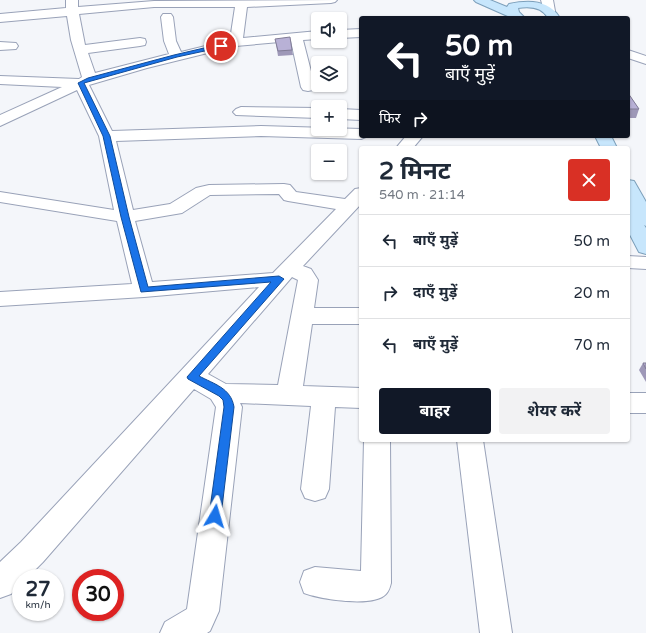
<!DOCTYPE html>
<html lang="hi">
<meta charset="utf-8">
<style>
:root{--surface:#fff;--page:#f2f2f3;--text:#1f2937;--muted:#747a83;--line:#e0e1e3;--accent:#111827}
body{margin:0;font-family:"Varela Round","Noto Sans Devanagari",sans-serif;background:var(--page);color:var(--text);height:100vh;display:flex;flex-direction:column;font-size:15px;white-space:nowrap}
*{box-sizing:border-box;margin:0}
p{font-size:13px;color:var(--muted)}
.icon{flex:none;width:22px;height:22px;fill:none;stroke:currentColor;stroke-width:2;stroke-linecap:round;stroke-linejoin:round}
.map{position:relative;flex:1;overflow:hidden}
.sheet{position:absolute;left:359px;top:146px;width:271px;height:296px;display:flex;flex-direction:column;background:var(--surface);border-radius:4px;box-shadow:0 1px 3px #0004}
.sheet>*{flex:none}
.guide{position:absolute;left:359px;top:16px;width:271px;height:122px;border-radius:4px;box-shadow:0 1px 3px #0004;background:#111827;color:#fff;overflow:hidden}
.fabs{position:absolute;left:311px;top:12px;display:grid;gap:8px}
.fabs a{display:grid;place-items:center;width:36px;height:36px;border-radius:4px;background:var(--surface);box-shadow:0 1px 3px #0004;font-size:20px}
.speed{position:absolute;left:12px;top:569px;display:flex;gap:8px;font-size:20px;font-weight:700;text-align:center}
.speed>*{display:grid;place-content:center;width:52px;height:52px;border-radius:50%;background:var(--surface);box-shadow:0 1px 3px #0004;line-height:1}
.speed small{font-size:10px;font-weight:400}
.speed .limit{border:6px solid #d22;background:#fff;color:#111}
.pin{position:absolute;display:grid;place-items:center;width:34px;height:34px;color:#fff;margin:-17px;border:2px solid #fff;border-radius:50%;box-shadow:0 1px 4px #0007}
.me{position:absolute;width:44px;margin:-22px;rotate:7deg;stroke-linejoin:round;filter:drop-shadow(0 0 3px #0008)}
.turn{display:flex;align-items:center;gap:14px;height:84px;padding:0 20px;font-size:18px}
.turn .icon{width:52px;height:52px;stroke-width:2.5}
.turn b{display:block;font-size:28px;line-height:34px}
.then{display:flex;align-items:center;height:38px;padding:0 20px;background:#0003;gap:8px;font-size:15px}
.round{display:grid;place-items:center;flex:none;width:42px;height:42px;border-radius:4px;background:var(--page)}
.head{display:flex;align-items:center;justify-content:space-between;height:68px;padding:0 20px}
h1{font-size:24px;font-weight:700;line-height:30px}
.primary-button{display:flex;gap:8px;margin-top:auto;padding:8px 20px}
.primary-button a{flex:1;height:46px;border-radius:4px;background:var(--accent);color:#fff;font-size:16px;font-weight:700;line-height:46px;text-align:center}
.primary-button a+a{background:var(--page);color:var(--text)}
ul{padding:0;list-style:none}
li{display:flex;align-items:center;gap:12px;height:52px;padding:0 20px;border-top:1px solid var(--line)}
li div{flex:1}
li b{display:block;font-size:15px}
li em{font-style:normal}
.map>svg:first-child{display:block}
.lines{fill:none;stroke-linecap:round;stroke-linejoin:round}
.minor-casing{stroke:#99a2b8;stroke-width:2}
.major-casing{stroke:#7c9fba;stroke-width:2}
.minor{fill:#fff;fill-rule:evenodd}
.major{fill:#c7e6fc;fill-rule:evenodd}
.wall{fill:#9e98b8}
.building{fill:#b8b1d6;stroke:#817c96}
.route{fill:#1a73e8;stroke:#114b97}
</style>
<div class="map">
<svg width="646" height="633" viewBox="0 0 646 633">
<rect width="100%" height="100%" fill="#f4f6fa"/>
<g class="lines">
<g class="minor-casing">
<g id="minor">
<path d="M66 0H78V7L154 1 337 0 335 2 331 3 247 7 243 38 318 31V39L303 40 315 87 313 90 308 91 303 90 301 87 291 41 236 46 147 68 89 85 112 131 261 126 361 129V136H368L361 139 261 136 116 141 133 210 170 204 196 188 209 185 284 184 290 185 296 192 345 199 355 189 361 188V204L303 266 311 269 318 280 314 308H361V324H312L303 386 361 388V408L335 407 329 489 325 498 315 501 305 498 301 489 311 406 240 403 242 407 219 611 210 631 207 633H160L165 622 187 609 216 407 211 399 194 389 43 562 27 578H21V584L11 594 0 598V562L21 542 259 287 144 297 0 306V292L132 284 117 221 0 202V192L114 210 99 136 77 90 0 126V115L62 87 0 84V76L79 79 82 77 71 40 67 16 0 22V14L66 8ZM154 7H235L230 40 181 52 176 41 173 17 171 14H163L161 17 164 41 169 54 95 73 88 53 140 46 145 45 146 42 145 39 140 38 85 45 79 14ZM279 194 284 200 288 201 336 209 273 273 152 282 135 221 182 213 210 195ZM292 277 298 280 278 385 226 384 208 374Z"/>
<path d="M541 0H553L555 11 553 14H545Z"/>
<path d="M361 29V37L340 38V30Z"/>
<path d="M0 42 16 43 18 46 16 49 0 50Z"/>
<path d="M628 50 646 56V64L628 58Z"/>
<path d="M241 107 318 108V118L236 115 233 112 236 109Z"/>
<path d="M340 109 361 110V120L340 119Z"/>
<path d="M406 136H423L413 148H396Z"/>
<path d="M628 256 646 257V269L628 268Z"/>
<rect x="628" y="393" width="18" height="20"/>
<path d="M364 440H390L391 583C390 587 389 591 386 594 373 608 320 599 304 593L300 582 304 571 315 567 361 571Z"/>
<path d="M457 440H483L512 633H480Z"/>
</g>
</g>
<g class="major-casing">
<g id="major">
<path d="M474 0H490L507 7 509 4C529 0 549 0 560 18H548C542 7 530 6 518 8L519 12 525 18H512L476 2Z"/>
<path d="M595 136H611L617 148H601Z"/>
<path d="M628 180 634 181 646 202V226L644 225 646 228V254L639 252 628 231V205L630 206 628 203Z"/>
</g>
</g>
<use href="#minor" class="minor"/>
<use href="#major" class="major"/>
</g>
<g class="wall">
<path d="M275 39 292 50 293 55 278 56 276 44Z"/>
<path d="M628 93 639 109 636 118H628Z"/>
<path d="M643 363H646V382L639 370Z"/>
</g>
<g class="building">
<path d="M290 37 292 50 278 51 275 39Z"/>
<path d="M628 93 639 109H628Z"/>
<path d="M643 363H646V369Z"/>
</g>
<path class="route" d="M221 44H223V47L177 57 84 83 110 136 129 217 148 287 279 276 284 279 199 376C214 384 231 388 234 407L221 516 219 520 215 522 211 520 209 516 224 407 223 400 219 396 188 379 187 377 271 282 141 292 121 217 103 136 78 83 88 78 174 55Z"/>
</svg>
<div class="fabs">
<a><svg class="icon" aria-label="sound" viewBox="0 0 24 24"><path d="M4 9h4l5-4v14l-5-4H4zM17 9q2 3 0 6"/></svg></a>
<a><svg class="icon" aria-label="layers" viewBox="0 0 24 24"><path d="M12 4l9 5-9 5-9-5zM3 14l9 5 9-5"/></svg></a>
<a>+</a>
<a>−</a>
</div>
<div class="speed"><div>27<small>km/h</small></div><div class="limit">30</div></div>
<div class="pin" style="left:221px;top:46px;background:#d93025"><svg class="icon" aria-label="arrive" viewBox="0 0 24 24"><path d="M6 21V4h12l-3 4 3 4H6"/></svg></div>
<svg class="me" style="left:215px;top:516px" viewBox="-20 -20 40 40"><path d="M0-17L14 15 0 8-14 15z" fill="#1a73e8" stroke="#fff" stroke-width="4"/></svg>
<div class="guide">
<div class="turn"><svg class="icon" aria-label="left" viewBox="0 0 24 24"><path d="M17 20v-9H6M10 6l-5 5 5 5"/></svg><div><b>50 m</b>बाएँ मुड़ें</div></div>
<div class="then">फिर<svg class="icon" aria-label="right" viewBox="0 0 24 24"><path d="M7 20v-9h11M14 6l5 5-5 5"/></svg></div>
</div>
<section class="sheet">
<div class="head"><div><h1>2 मिनट</h1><p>540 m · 21:14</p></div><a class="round" style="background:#d93025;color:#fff"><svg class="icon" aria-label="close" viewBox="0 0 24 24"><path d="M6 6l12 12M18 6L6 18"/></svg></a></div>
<ul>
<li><svg class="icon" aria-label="left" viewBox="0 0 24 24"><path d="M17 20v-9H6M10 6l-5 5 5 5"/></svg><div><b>बाएँ मुड़ें</b></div><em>50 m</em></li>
<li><svg class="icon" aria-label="right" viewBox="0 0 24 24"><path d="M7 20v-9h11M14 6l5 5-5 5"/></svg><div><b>दाएँ मुड़ें</b></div><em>20 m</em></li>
<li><svg class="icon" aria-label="left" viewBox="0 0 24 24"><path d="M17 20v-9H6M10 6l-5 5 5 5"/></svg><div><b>बाएँ मुड़ें</b></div><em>70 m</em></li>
</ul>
<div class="primary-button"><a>बाहर</a><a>शेयर करें</a></div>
</section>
</div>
